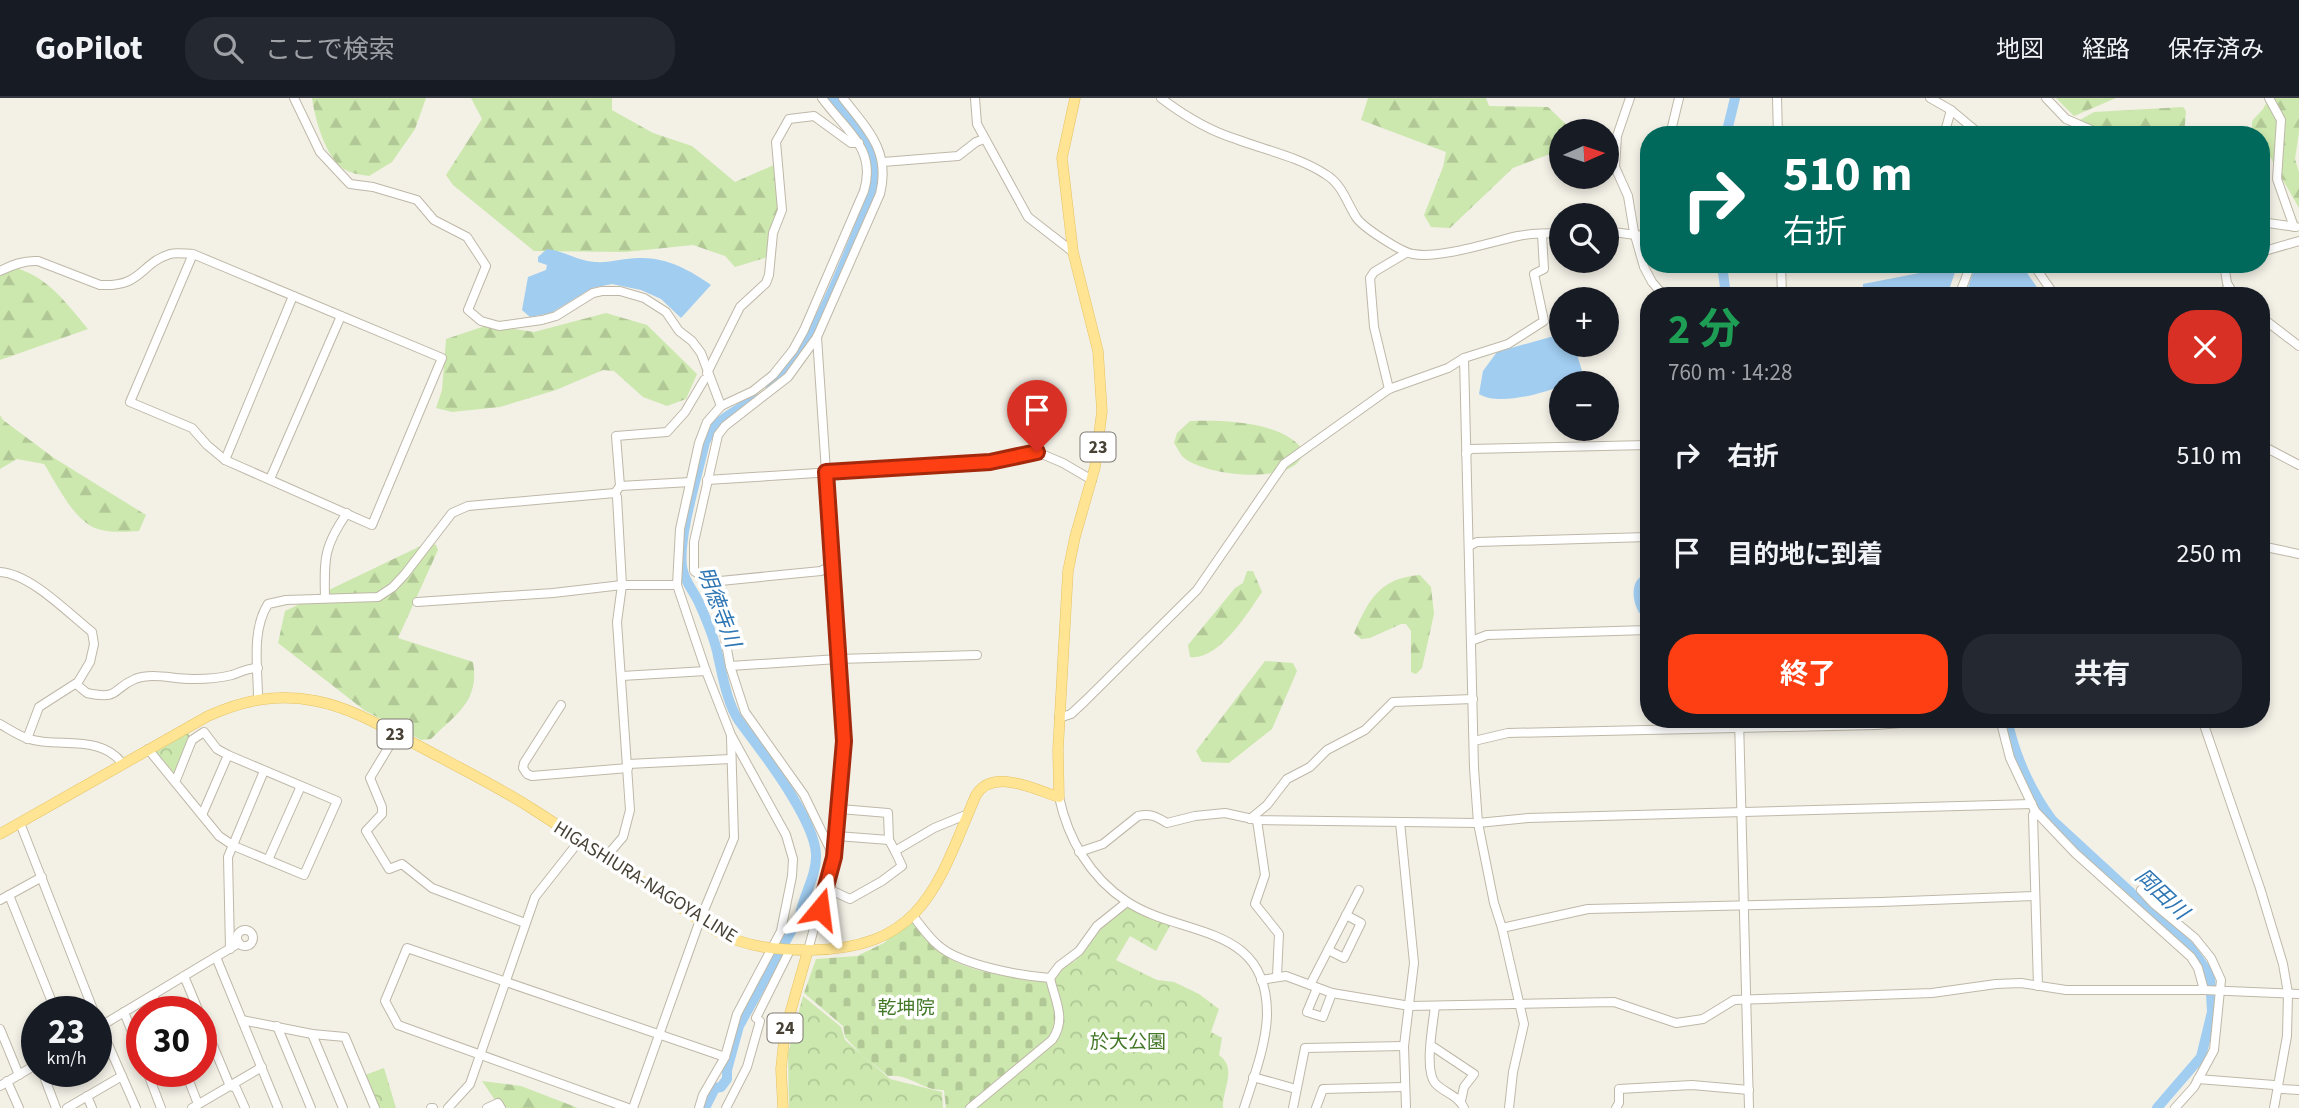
<!DOCTYPE html>
<html lang="ja">
<meta charset="utf-8">
<style>
:root{--surface:#171b24;--page:#242831;--text:#f1f3f6;--muted:#9ea1a6;--line:#363941;--accent:#fd3f13}
body{margin:0;font-family:"Source Sans 3","Noto Sans JP",sans-serif;background:var(--page);color:var(--text);height:100vh;display:flex;flex-direction:column;font-size:26px;white-space:nowrap}
*{box-sizing:border-box;margin:0}
p{font-size:23px;color:var(--muted)}
.icon{flex:none;width:38px;height:38px;fill:none;stroke:currentColor;stroke-width:2;stroke-linecap:round;stroke-linejoin:round}
.map{position:relative;flex:1;overflow:hidden}
.side{position:absolute;left:1640px;top:189px;width:630px;height:441px;display:flex;flex-direction:column;background:var(--surface);border-radius:28px;box-shadow:0 4px 10px #0003}
.side>*{flex:none}
.top-card{position:absolute;left:1640px;top:28px;width:630px;height:147px;border-radius:28px;box-shadow:0 4px 10px #0003;background:#00695c;color:#fff;overflow:hidden}
.needle{width:46px;rotate:87deg}
.buttons{position:absolute;left:1549px;top:21px;display:grid;gap:14px}
.buttons a{display:grid;place-items:center;width:70px;height:70px;border-radius:50%;background:var(--surface);box-shadow:0 4px 10px #0003;font-size:35px}
.speed{position:absolute;left:21px;top:898px;display:flex;gap:14px;font-size:35px;font-weight:700;text-align:center}
.speed>*{display:grid;place-content:center;width:91px;height:91px;border-radius:50%;background:var(--surface);box-shadow:0 4px 10px #0003;line-height:1}
.speed small{font-size:18px;font-weight:400}
.speed .limit{border:10px solid #d22;background:#fff;color:#111}
.pin{position:absolute;display:grid;place-items:center;width:60px;height:60px;color:#fff;margin:-72px -30px;border-radius:50% 50% 50% 0;rotate:-45deg;box-shadow:0 0 7px #0007}
.pin .icon{rotate:45deg}
.me{position:absolute;width:77px;margin:-38px;rotate:16deg;stroke-linejoin:round;filter:drop-shadow(0 0 5px #0008)}
.turn{display:flex;align-items:center;gap:24px;height:147px;padding:0 28px;font-size:32px}
.turn .icon{width:91px;height:91px;stroke-width:2.5}
.turn b{display:block;font-size:49px;line-height:60px}
.round{display:grid;place-items:center;flex:none;width:74px;height:74px;border-radius:28px;background:var(--page)}
.headline{display:flex;align-items:center;justify-content:space-between;height:119px;padding:0 28px}
h1{font-size:42px;font-weight:700;line-height:52px;color:#1e9e55}
.button{display:flex;gap:14px;margin-top:auto;padding:14px 28px}
.button a{flex:1;height:80px;border-radius:28px;background:var(--accent);color:#fff;font-size:28px;font-weight:700;line-height:80px;text-align:center}
.button a+a{background:var(--page);color:var(--text)}
ul{padding:0;list-style:none}
li{display:flex;align-items:center;gap:21px;height:98px;padding:0 28px}
li div{flex:1}
li b{display:block;font-size:26px}
li em{font-style:normal}
header{display:flex;align-items:center;gap:42px;box-sizing:border-box;height:98px;padding:0 35px;background:var(--surface);border-bottom:2px solid var(--line)}
header strong{font-size:33px}
nav{display:flex;gap:38px;margin-inline-start:auto;font-size:24px}
.search{width:490px;height:63px;background:var(--page);display:flex;align-items:center;gap:18px;box-sizing:border-box;padding:0 24px;border-radius:28px;color:var(--muted);font-size:26px}
.map>svg:first-child{display:block}
.forest{fill:url(#forest-firs)}
.cemetery{fill:url(#cemetery-stones)}
.park{fill:url(#park-crowns)}
.water{fill:#a1cdf1}
.lines{fill:none;stroke-linecap:round;stroke-linejoin:round}
.river{stroke:#a1cdf1;stroke-width:10}
.minor-casing{stroke:#bfb8a8;stroke-width:10}
.major-casing{stroke:#e5c362;stroke-width:11}
.minor{stroke:#fff;stroke-width:8}
.major{stroke:#ffe493;stroke-width:10}
.route-casing{stroke:#a4290c;stroke-width:18}
.route{stroke:#fd3f13;stroke-width:12}
.labels{text-anchor:middle;stroke-width:7;stroke-linejoin:round;paint-order:stroke}
.shield{fill:#fff;stroke:#7e7972;stroke-width:2}
.shield-label{font-size:18px;font-weight:bold;fill:#464035}
.street-label{font-size:19px;fill:#464035;stroke:#fff}
.park-label{font-size:19px;fill:#437827;stroke:#fff}
.water-label{font-size:21px;font-style:italic;fill:#2d75b3;stroke:#fff}
</style>
<header>
<strong>GoPilot</strong>
<div class="search"><svg class="icon" aria-label="search" viewBox="0 0 24 24"><circle cx="10" cy="10" r="6"/><path d="M15 15l6 6"/></svg>ここで検索</div>
<nav><a>地図</a><a>経路</a><a>保存済み</a></nav>
</header>
<div class="map">
<svg width="2299" height="1010" viewBox="0 0 2299 1010">
<defs>
<pattern id="forest-firs" width="22" height="20" patternUnits="userSpaceOnUse" patternTransform="scale(1.75)"><rect width="22" height="20" fill="#cce8ae"/><path d="M5 1l3.5 6h-7zM16 11l3.5 6h-7z" fill="#b1c896"/></pattern>
<pattern id="cemetery-stones" width="16" height="16" patternUnits="userSpaceOnUse" patternTransform="scale(1.75)"><rect width="16" height="16" fill="#cce8ae"/><path d="M2 7V4a2 2 0 0 1 4 0v3zM10 15v-3a2 2 0 0 1 4 0v3z" fill="#b1c896"/></pattern>
<pattern id="park-crowns" width="20" height="18" patternUnits="userSpaceOnUse" patternTransform="scale(1.75)"><rect width="20" height="18" fill="#cce8ae"/><path d="M2 6a3 3 0 1 1 6 0M12 15a3 3 0 1 1 6 0" fill="none" stroke="#b1c896"/></pattern>
</defs>
<rect width="100%" height="100%" fill="#f3f0e6"/>
<g class="forest">
<path d="M312 0H426L415 31 392 64 369 78C363 77 354 76 348 73 326 64 315 21 312 0Z"/>
<path d="M471 0H612V12L653 35 692 48 735 84 774 67 784 116 772 145 771 158 735 169 725 158 693 147 625 154 534 153 453 87 446 77 482 21Z"/>
<path d="M1368 0H1486L1489 8 1548 9 1573 33H1561V55L1550 56 1513 70 1450 130 1431 129 1424 117 1443 69 1446 54 1361 22Z"/>
<path d="M2056 0H2116L2074 18Z"/>
<path d="M2269 0H2299V34L2295 61 2299 74V110C2292 97 2261 46 2261 37H2256L2252 29V23L2263 11Z"/>
<path d="M2183 9 2186 13 2184 37H2053L2094 14Z"/>
<path d="M0 167C42 171 63 201 88 231L0 262Z"/>
<path d="M606 215 647 227 697 276 686 301 667 308 643 299 614 273 603 272 556 292 500 309 452 314 436 310 442 292 446 241 488 227 534 234Z"/>
<path d="M0 317 3 322 54 360 146 417 139 433C126 434 107 435 95 430 72 420 57 386 44 366L17 361 0 371Z"/>
<path d="M1190 323C1222 322 1286 323 1304 354 1302 358 1299 364 1295 367 1273 384 1204 377 1183 359 1180 356 1177 349 1174 345L1177 335Z"/>
<path d="M429 444 436 447 438 452 398 540 473 564C480 603 456 616 431 641L421 642 364 612 278 545 285 513Z"/>
<path d="M1247 473H1253L1262 494C1248 515 1218 563 1190 559L1188 547 1235 490 1243 485Z"/>
<path d="M1420 477 1431 489 1434 516 1422 570 1416 576 1411 574V533L1406 526H1401L1370 540 1361 541 1354 535C1369 501 1380 480 1420 477Z"/>
<path d="M1265 563 1293 565 1297 573 1272 631 1229 665 1202 664 1196 653Z"/>
<path d="M482 983 521 988 578 1010H506L500 1001 495 1002Z"/>
</g>
<path class="cemetery" d="M913 818C922 829 929 843 939 853 962 874 1018 881 1048 883L1058 922 1051 939 967 1010H946L944 992C922 993 911 976 888 978L862 957 845 939 843 928 804 895 816 861 857 858 884 845Z"/>
<g class="park">
<path d="M188 635 191 640 175 676 156 654Z"/>
<path d="M1127 806 1171 826 1156 853 1130 838 1116 862 1157 882 1174 884 1199 896 1219 911 1211 934 1222 940 1219 957C1238 971 1222 991 1223 1010H973L1055 942C1068 920 1058 904 1052 881L1060 870 1075 863 1100 829Z"/>
<path d="M803 898 841 929 845 942 890 981 942 994 943 1010H789L788 955Z"/>
<path d="M384 970 396 1010H378L365 977Z"/>
</g>
<g class="water">
<path d="M547 151C564 153 578 163 595 164 611 165 624 160 639 160 666 159 690 172 711 187L681 220 661 201 641 192 612 186 592 190 551 215 530 219 522 212 528 179 546 172 547 167 538 164V159Z"/>
<path d="M1976 166H2021L2043 198H1965Z"/>
<path d="M1935 172 1955 174 1947 198H1863V186Z"/>
<path d="M1561 236V247H1574L1583 276C1576 281 1570 285 1561 285V288C1541 296 1498 308 1479 296L1483 273 1497 254Z"/>
<path d="M1648 472V521H1645C1636 515 1630 495 1636 484 1638 480 1644 476 1648 472Z"/>
</g>
<g class="lines">
<g class="river">
<path d="M1726 37 1735 0"/>
<path d="M1722 166 1726 198"/>
<path d="M771 289C812 258 848 154 869 105 869 94 876 84 876 72 876 46 848 20 832 0"/>
<path d="M2007 621C2015 658 2030 692 2052 722L2190 849 2210 877 2212 914 2201 959 2157 1010"/>
<path d="M705 1010 715 990 721 989 727 981V972L739 928 800 817C804 796 817 777 816 756 814 720 761 652 739 623 727 605 723 579 718 558 715 541 707 523 700 507 695 494 684 484 682 469 678 438 698 376 705 344 714 322 736 313 756 301"/>
</g>
<g class="minor-casing">
<g id="minor">
<path d="M294 0 320 54 350 86 373 89 417 102 434 122 467 139 486 168 468 212 481 223 499 228 542 222 556 218 593 195 602 193H620L644 200 666 214 679 233 692 243 701 255 721 308"/>
<path d="M975 0 977 26 1028 119 1073 154"/>
<path d="M1161 0C1182 16 1210 33 1236 41 1265 52 1299 59 1325 76 1342 86 1346 103 1356 119 1362 129 1401 154 1413 156 1440 161 1491 144 1518 138 1532 135 1547 135 1561 135"/>
<path d="M1630 0 1617 38 1615 69 1628 98 1634 134 1644 169 1652 184 1664 198"/>
<path d="M1777 0 1778 37"/>
<path d="M1930 0 1951 12 1981 37"/>
<path d="M2046 0 2066 21 2103 37"/>
<path d="M2269 0 2281 22 2277 81 2294 129"/>
<path d="M1670 37 1679 0"/>
<path d="M1944 37 1951 12"/>
<path d="M883 64 958 58 976 44 984 41"/>
<path d="M2261 124 2296 129"/>
<path d="M1606 133 1643 138 1648 122"/>
<path d="M2261 154 2299 143"/>
<path d="M1781 166 1782 198"/>
<path d="M2033 166 2055 198"/>
<path d="M2224 166 2227 185 2235 198"/>
<path d="M0 173C12 167 24 162 38 163L100 187C143 189 139 166 170 156 177 154 186 156 193 156L442 260 372 427 225 362 207 347 192 330 130 304 193 156"/>
<path d="M1959 198 1971 166"/>
<path d="M2218 198 2229 189"/>
<path d="M2261 219 2299 248"/>
<path d="M1464 260 1474 670 1478 725 1494 805 1502 830 1524 926 1513 974 1509 1010"/>
<path d="M707 275 740 209 766 185 769 177 773 135 782 112 776 44 789 21 814 18 851 45H859"/>
<path d="M1389 291 1374 229 1370 180 1374 174 1406 155"/>
<path d="M2261 347 2299 367"/>
<path d="M1466 356 1470 351 1648 347"/>
<path d="M225 362 293 198"/>
<path d="M270 381 341 218"/>
<path d="M707 382 990 364 1037 354 1063 365 1092 382"/>
<path d="M620 388 616 338 667 334 685 314 704 282"/>
<path d="M1469 448 1477 444 1648 439"/>
<path d="M2261 448 2299 456"/>
<path d="M832 467 821 473 710 484 694 473V444L718 337 725 328 788 279 817 239 880 96C891 53 867 31 843 0"/>
<path d="M0 474C31 476 68 515 92 534L94 546 90 564 78 584 39 609 27 641"/>
<path d="M710 484 722 523 730 568 745 614 804 697 834 759"/>
<path d="M325 500C324 460 324 448 347 415"/>
<path d="M417 504 553 495 622 487H677"/>
<path d="M1471 543 1487 537 1648 532"/>
<path d="M730 568 838 561 977 557"/>
<path d="M622 578 706 573"/>
<path d="M76 586 87 595C121 602 111 591 135 581 154 574 175 582 195 581 207 581 220 580 232 577 241 574 248 570 258 570"/>
<path d="M258 600C258 570 251 533 268 506L286 502 378 499 393 489 405 476 452 415 468 408 615 395 620 388 690 384"/>
<path d="M561 607 524 665 523 670 527 676 532 678 628 670"/>
<path d="M1059 620 1071 616 1085 603 1197 492 1284 366 1389 291 1448 270 1464 260 1508 246 1544 223 1534 176 1544 171 1542 136"/>
<path d="M1739 621 1749 1010"/>
<path d="M2000 621 2010 660 2035 713 2075 755 2191 859 2198 870 2204 892"/>
<path d="M2202 621 2260 790 2283 866 2288 895 2287 938 2274 1010"/>
<path d="M0 626C9 631 19 638 29 641 59 650 100 636 122 665"/>
<path d="M396 637 370 680 382 709V716L366 733 389 771 402 766 432 790 525 825"/>
<path d="M1474 643 1508 635 1876 627 1951 621"/>
<path d="M148 651 219 738 234 748 304 777 337 703 228 657 217 651 204 634 192 642 176 682"/>
<path d="M628 666 731 661"/>
<path d="M1059 699C1068 741 1090 779 1126 803 1181 840 1268 824 1267 917 1266 948 1253 981 1244 1010"/>
<path d="M840 711 888 715 889 742 895 753"/>
<path d="M2035 713 2033 717 2038 888"/>
<path d="M202 717 228 657"/>
<path d="M1250 721 1267 707 1287 681 1310 669 1327 652 1365 632 1393 604 1473 601"/>
<path d="M1257 722 1265 777 1255 806 1279 836 1277 878"/>
<path d="M1400 724 1414 865 1404 948 1406 1010"/>
<path d="M20 725 94 914"/>
<path d="M837 738 889 742"/>
<path d="M1079 754 1103 746 1138 718C1151 715 1157 719 1167 725L1195 718 1225 715 1257 722 1478 725 1528 720 2032 706"/>
<path d="M606 759 623 739 630 712 617 524 622 487 617 399 615 395"/>
<path d="M268 762 301 688"/>
<path d="M826 790 850 801 882 783 902 768 895 753 934 730 968 716"/>
<path d="M2141 792 2154 806 2195 840 2211 860 2221 882 2214 952 2194 989 2175 1010"/>
<path d="M9 797 56 914"/>
<path d="M0 802 42 779"/>
<path d="M913 818C921 828 929 840 939 848 961 867 1021 878 1050 880"/>
<path d="M1502 830 1588 811 1881 804 2035 798"/>
<circle cx="245" cy="840" r="8"/>
<path d="M230 851 228 759 264 673"/>
<path d="M808 852 834 759 844 643 817 239"/>
<path d="M1328 852 1344 860 1361 825 1346 817"/>
<path d="M216 859 278 1010"/>
<path d="M184 878 199 914"/>
<path d="M1261 882 1286 878 1332 895 1410 908 1614 904 1676 925 1703 921 1734 902 1932 895 1996 886 2021 885 2066 892H2204L2299 896"/>
<path d="M1310 887 1359 792"/>
<path d="M1317 890 1307 914 1323 919 1332 895"/>
<path d="M153 897 160 914"/>
<path d="M1435 908C1433 927 1424 971 1435 985 1444 995 1458 997 1464 1010"/>
<path d="M124 914 142 959"/>
<path d="M96 919 136 1010"/>
<path d="M201 919 230 988 236 990 245 1010"/>
<path d="M242 922 312 936 345 939 375 1010"/>
<path d="M277 928 311 1010"/>
<path d="M0 931 19 977"/>
<path d="M96 931 239 845"/>
<path d="M312 936 343 1010"/>
<path d="M1432 948 1474 976 1464 989 1461 1003"/>
<path d="M42 973 56 1010"/>
<path d="M147 973 161 1010"/>
<path d="M185 973 198 1006"/>
<path d="M1253 979 1296 991"/>
<path d="M2198 981 2274 987 2282 991 2299 992"/>
<path d="M7 983 19 1010"/>
<path d="M0 988 37 966"/>
<path d="M87 998 92 1010"/>
<path d="M67 1010 122 978"/>
<path d="M192 1010 262 969"/>
<path d="M431 1010H433"/>
<path d="M448 1010 470 986 535 799 580 742"/>
<path d="M487 1010 498 1005 501 1010"/>
<path d="M628 1010 398 927 385 903 407 850 725 959"/>
<path d="M633 1010 700 822 734 740 731 640"/>
<path d="M699 1010 703 997 725 959 737 916 781 833 792 778 793 761 786 737 731 637 706 573 677 487 680 431 699 345 707 324 721 308 753 293 773 277 793 252 804 232 864 93C877 50 845 32 822 0"/>
<path d="M726 1010 747 969 760 923 756 920 790 852"/>
<path d="M970 1010 1052 942C1067 921 1055 903 1050 880L1059 868 1079 853 1097 828 1127 804"/>
<path d="M1293 1010 1305 950 1404 948"/>
<path d="M1316 1010 1323 991 1404 989"/>
<path d="M1616 1010 1619 1005V991L1692 987 1749 992"/>
</g>
</g>
<g class="major-casing">
<g id="major">
<path d="M0 736 208 618C244 602 277 595 316 603 353 610 386 631 419 648 456 668 495 687 531 710 594 750 655 794 718 834 748 850 778 852 812 852 924 850 938 786 976 697 993 669 1035 692 1059 699L1058 651 1068 473 1075 439 1095 369 1102 313 1098 253 1073 154 1062 60 1075 0"/>
<path d="M783 1010 781 971 785 933 808 852"/>
</g>
</g>
<use href="#minor" class="minor"/>
<use href="#major" class="major"/>
</g>
<g class="lines">
<g class="route-casing">
<path id="route" d="M820 811 834 759 844 643 826 374 990 364 1037 354"/>
</g>
<use href="#route" class="route"/>
</g>
<g class="labels">
<g class="shield">
<rect x="1080.5" y="334.5" width="35" height="29" rx="5"/>
<rect x="377.5" y="621.5" width="35" height="29" rx="5"/>
<rect x="767.5" y="915.5" width="35" height="29" rx="5"/>
</g>
<g class="shield-label">
<text x="1098" y="355">23</text>
<text x="395" y="642">23</text>
<text x="785" y="936">24</text>
</g>
<g class="street-label">
<text transform="translate(646 783) rotate(32)" y="7">HIGASHIURA-NAGOYA LINE</text>
</g>
<g class="park-label">
<text x="906" y="916">乾坤院</text>
<text x="1128" y="950">於大公園</text>
</g>
<g class="water-label">
<text transform="translate(719 509) rotate(69)" y="7">明徳寺川</text>
<text transform="translate(2162 796) rotate(43)" y="7">岡田川</text>
</g>
</g>
</svg>
<div class="buttons">
<a><svg class="needle" viewBox="-14 -14 28 28"><path d="M0-13l5 13h-10z" fill="#e53935"/><path d="M0 13l5-13h-10z" fill="#9ea1a6"/></svg></a>
<a><svg class="icon" aria-label="search" viewBox="0 0 24 24"><circle cx="10" cy="10" r="6"/><path d="M15 15l6 6"/></svg></a>
<a>+</a>
<a>−</a>
</div>
<div class="speed"><div>23<small>km/h</small></div><div class="limit">30</div></div>
<div class="pin" style="left:1037px;top:354px;background:#d93025"><svg class="icon" aria-label="arrive" viewBox="0 0 24 24"><path d="M6 21V4h12l-3 4 3 4H6"/></svg></div>
<svg class="me" style="left:820px;top:811px" viewBox="-20 -20 40 40"><path d="M0-17L14 15 0 8-14 15z" fill="#fd3f13" stroke="#fff" stroke-width="4"/></svg>
<div class="top-card">
<div class="turn"><svg class="icon" aria-label="right" viewBox="0 0 24 24"><path d="M7 20v-9h11M14 6l5 5-5 5"/></svg><div><b>510 m</b>右折</div></div>
</div>
<section class="side">
<div class="headline"><div><h1>2 分</h1><p>760 m · 14:28</p></div><a class="round" style="background:#d93025;color:#fff"><svg class="icon" aria-label="close" viewBox="0 0 24 24"><path d="M6 6l12 12M18 6L6 18"/></svg></a></div>
<ul>
<li><svg class="icon" aria-label="right" viewBox="0 0 24 24"><path d="M7 20v-9h11M14 6l5 5-5 5"/></svg><div><b>右折</b></div><em>510 m</em></li>
<li><svg class="icon" aria-label="arrive" viewBox="0 0 24 24"><path d="M6 21V4h12l-3 4 3 4H6"/></svg><div><b>目的地に到着</b></div><em>250 m</em></li>
</ul>
<div class="button"><a>終了</a><a>共有</a></div>
</section>
</div>
